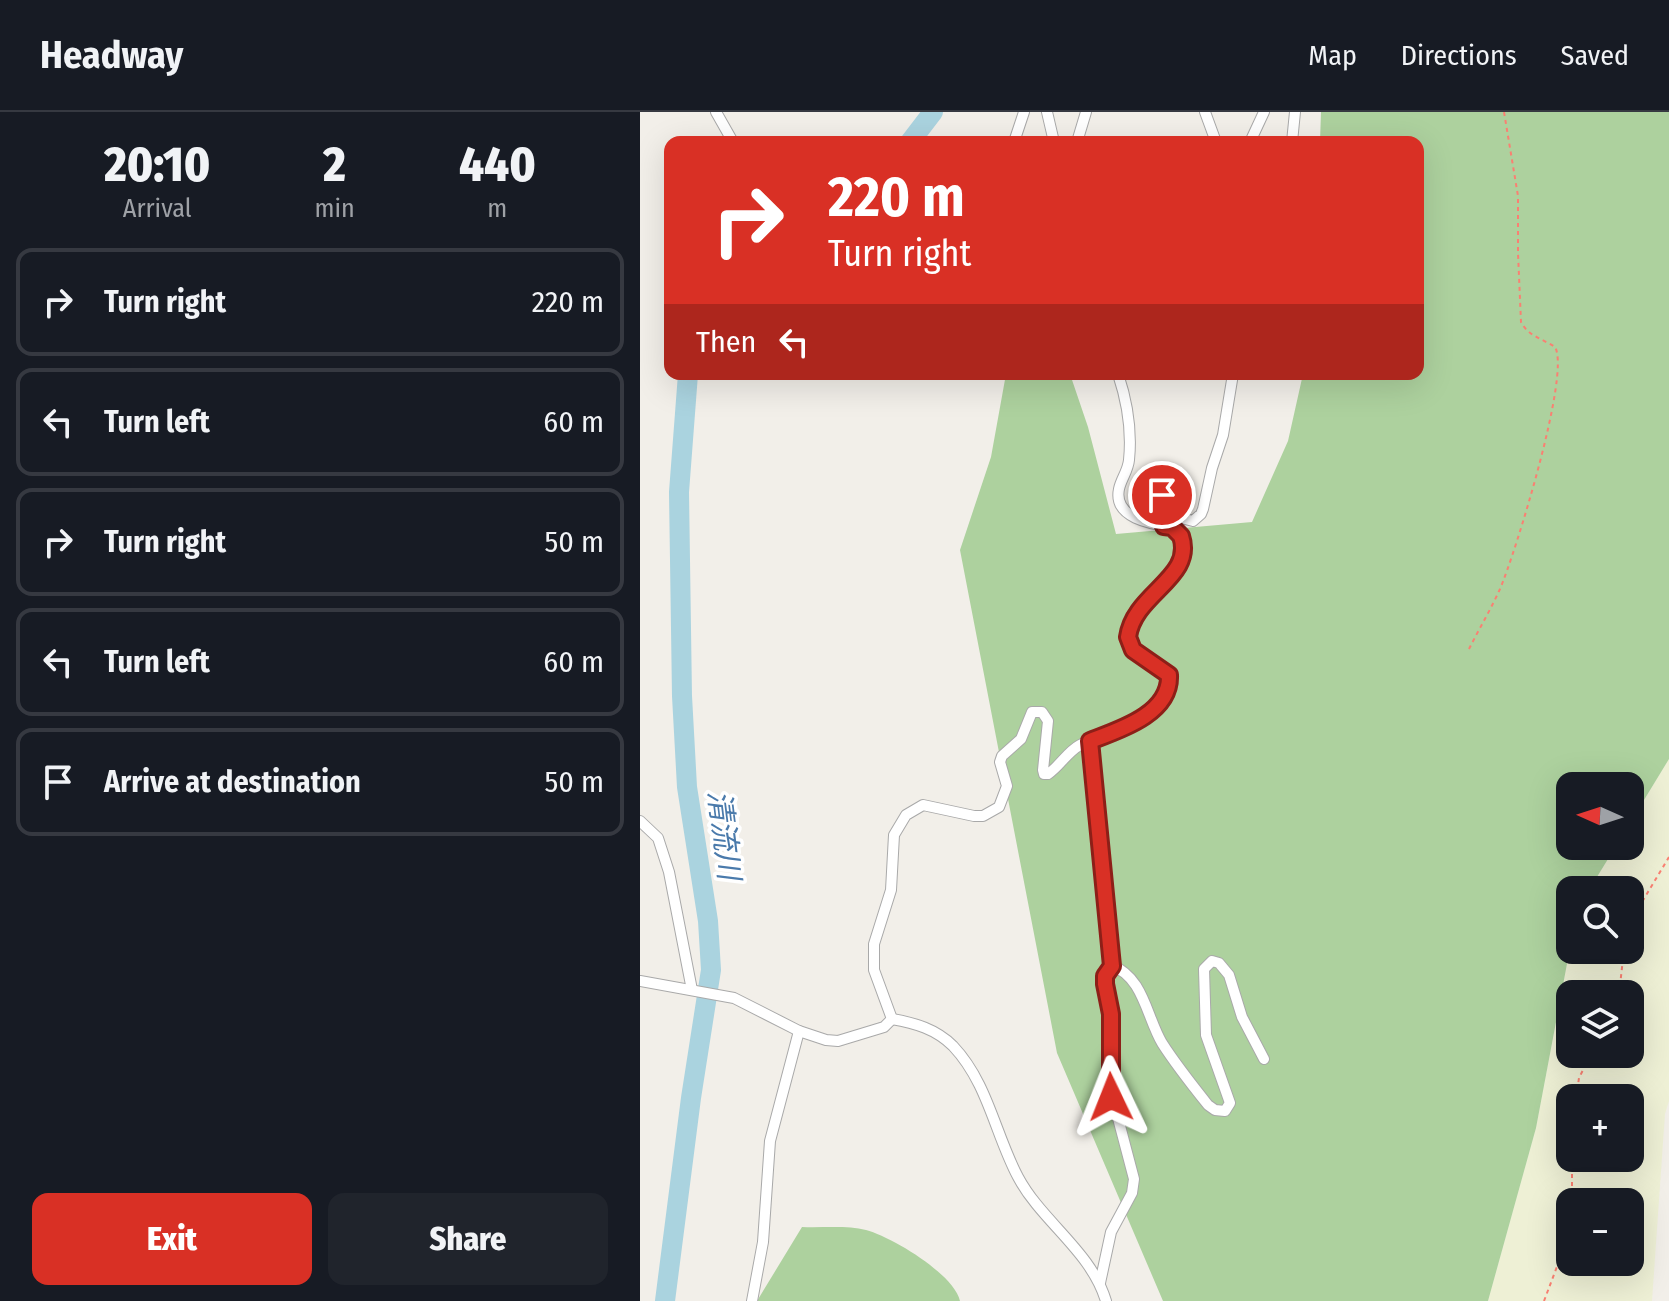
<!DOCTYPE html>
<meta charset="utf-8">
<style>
:root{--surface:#171b24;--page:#20242c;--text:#f1f3f6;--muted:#9ea1a6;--line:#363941;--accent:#d93025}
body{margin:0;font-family:"Fira Sans Condensed","Noto Sans JP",sans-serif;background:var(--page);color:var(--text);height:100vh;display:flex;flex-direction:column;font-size:30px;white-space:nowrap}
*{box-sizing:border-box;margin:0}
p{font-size:26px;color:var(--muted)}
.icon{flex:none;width:44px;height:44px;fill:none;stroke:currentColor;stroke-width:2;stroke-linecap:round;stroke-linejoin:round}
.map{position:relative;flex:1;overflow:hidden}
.details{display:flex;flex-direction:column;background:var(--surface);width:640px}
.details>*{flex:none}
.hud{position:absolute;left:24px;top:24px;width:760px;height:244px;border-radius:16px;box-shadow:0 8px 32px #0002;background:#d93025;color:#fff;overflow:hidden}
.needle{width:52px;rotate:273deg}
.buttons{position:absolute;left:916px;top:660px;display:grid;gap:16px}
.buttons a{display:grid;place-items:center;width:88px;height:88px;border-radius:16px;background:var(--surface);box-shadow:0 8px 32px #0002;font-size:40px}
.pin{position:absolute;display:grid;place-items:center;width:68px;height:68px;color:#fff;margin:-34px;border:4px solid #fff;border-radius:50%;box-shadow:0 2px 8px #0007}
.me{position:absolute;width:88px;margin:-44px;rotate:358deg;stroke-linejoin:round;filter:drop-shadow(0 0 6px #0008)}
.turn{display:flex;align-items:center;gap:28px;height:168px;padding:0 32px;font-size:36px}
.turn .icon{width:104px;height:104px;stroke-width:2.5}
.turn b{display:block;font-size:56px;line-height:68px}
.then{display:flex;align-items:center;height:76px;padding:0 32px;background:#0003;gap:16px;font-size:30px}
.eta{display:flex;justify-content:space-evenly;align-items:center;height:136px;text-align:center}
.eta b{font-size:48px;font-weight:800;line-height:56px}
.action{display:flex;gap:16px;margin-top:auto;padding:16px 32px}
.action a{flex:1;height:92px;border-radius:16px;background:var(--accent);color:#fff;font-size:32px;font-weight:800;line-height:92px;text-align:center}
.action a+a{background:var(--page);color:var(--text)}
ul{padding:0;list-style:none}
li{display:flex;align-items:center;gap:24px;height:108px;margin:0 16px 12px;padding:0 16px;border:4px solid var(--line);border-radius:16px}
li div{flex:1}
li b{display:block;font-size:30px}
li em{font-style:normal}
header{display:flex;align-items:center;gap:48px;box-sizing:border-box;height:112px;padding:0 40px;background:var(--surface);border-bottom:2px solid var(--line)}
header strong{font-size:38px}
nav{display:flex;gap:44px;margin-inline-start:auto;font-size:28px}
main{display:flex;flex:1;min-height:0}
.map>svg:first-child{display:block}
.farmland{fill:#eef0d5;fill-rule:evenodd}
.forest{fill:#add19e}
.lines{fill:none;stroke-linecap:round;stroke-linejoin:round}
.river{stroke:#aad3df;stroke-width:20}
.minor-casing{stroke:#a9a9a9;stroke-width:12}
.path{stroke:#fa8072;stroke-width:2;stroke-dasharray:4 4;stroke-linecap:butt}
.minor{stroke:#fff;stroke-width:10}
.route-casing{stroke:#8d1f18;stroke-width:20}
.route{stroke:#d93025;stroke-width:14}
.labels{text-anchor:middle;stroke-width:7;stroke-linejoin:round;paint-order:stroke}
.water-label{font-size:30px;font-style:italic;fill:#4a7aab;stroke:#fff}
</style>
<header>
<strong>Headway</strong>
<nav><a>Map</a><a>Directions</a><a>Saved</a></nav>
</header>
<main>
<section class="details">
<div class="eta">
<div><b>20:10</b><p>Arrival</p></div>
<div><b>2</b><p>min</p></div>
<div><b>440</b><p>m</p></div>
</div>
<ul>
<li><svg class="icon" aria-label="right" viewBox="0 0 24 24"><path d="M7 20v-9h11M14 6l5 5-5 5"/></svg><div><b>Turn right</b></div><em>220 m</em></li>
<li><svg class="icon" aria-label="left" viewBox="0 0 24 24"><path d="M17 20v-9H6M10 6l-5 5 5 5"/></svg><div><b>Turn left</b></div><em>60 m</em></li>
<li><svg class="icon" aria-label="right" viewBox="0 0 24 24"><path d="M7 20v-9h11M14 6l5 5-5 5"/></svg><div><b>Turn right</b></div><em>50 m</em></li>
<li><svg class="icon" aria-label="left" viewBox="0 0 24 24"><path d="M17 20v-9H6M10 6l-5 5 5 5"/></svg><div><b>Turn left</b></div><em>60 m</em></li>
<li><svg class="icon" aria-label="arrive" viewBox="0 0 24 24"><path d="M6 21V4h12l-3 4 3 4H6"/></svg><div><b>Arrive at destination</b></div><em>50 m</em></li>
</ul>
<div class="action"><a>Exit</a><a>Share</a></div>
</section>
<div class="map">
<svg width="1029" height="1189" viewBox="0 0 1029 1189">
<rect width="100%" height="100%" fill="#f2efe9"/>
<path class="farmland" d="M1029 647V989L1025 1002 1012 1189H848L896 1016 930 836 990 838V778H949L976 734H990V711ZM930 882H990V942H930ZM930 986H990V1046H930ZM930 1090H990V1150H930Z"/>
<g class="forest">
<path d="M681 0H1029V647L990 711V674H930V734H976L949 778H930V836L896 1016 848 1189H523L417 941 320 438 351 345 366 262H430L448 315 476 422 612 410 648 329 663 262H778V30H680Z"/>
<path d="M162 1115C182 1116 207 1113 226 1118 252 1125 314 1162 320 1189H117Z"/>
</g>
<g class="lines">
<g class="river">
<path d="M270 30 293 0"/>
<path d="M25 1189 51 986 71 858 68 809 47 675 42 584 39 380 48 262"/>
</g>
<g class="minor-casing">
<g id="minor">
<path d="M76 0 93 30"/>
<path d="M407 0 414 30"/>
<path d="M565 0 576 30"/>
<path d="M374 30 384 0"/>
<path d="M437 30 446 0"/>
<path d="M610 30 624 0"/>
<path d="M652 30 655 0"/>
<path d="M524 414 519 392 522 383 531 386 545 407 553 409 561 402 563 397 572 356 583 323 593 262"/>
<path d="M450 629 472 854 467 859 465 872 471 902 469 972 494 1067 492 1081 471 1120 460 1171"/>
<path d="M0 709 18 726 29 760 52 878"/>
<path d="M472 854C503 864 507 906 522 931 536 953 552 973 568 993L575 998 585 999 590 991 566 923 564 857 572 849 579 851 589 863 602 905 624 947"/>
<path d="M0 869 94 886 159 919 186 928 198 929 244 915 252 907"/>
<path d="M252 907 234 858V832L251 778 254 723 266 703 283 693 334 704H343L359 695 367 674 360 650 362 644 381 627 392 600H402L408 609 403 658 404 662H408C420 654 427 640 440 633 466 620 524 608 529 573 530 568 530 565 528 561 517 545 492 550 488 525 494 483 546 471 543 429L532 415C511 412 473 406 479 377 481 367 488 359 489 348 492 319 487 289 478 262"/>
<path d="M252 907C275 911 296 917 313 934 348 971 355 1022 378 1065 402 1110 451 1139 466 1189"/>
<path d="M112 1189 123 1130 130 1029 159 919"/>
</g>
</g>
<g class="path">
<path d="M829 537C839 517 851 497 860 477 875 442 931 262 915 235 903 227 888 224 881 210L878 141V84L864 0"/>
<path d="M990 810 1029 745"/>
<path d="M979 882 984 838"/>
<path d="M936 986 939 966 951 942"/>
<path d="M932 1046V1090"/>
<path d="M904 1189 927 1128 930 1113"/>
</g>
<use href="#minor" class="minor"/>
</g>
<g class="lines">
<g class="route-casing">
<path id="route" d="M471 985V902L465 872V864L472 854 450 629C479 618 531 602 529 563L493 538 488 525C494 481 555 466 541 424L532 415 524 414 519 392 522 383"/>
</g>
<use href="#route" class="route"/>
</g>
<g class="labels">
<g class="water-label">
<text transform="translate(84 723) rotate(83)" y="10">清流川</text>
</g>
</g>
</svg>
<div class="buttons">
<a><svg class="needle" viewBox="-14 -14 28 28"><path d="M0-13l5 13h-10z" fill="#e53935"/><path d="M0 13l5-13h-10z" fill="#9ea1a6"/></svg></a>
<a><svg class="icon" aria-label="search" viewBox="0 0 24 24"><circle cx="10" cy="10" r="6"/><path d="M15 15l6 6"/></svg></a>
<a><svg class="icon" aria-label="layers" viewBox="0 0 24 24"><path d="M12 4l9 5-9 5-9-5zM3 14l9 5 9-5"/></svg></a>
<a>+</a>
<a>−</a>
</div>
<div class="pin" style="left:522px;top:383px;background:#d93025"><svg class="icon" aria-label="arrive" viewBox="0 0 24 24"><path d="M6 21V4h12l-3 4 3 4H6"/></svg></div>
<svg class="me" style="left:471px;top:985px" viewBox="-20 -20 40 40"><path d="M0-17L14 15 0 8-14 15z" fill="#d93025" stroke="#fff" stroke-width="4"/></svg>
<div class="hud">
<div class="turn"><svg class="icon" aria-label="right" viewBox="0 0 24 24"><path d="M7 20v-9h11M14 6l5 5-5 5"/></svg><div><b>220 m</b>Turn right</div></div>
<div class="then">Then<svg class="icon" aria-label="left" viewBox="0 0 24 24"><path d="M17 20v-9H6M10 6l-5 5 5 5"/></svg></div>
</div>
</div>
</main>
